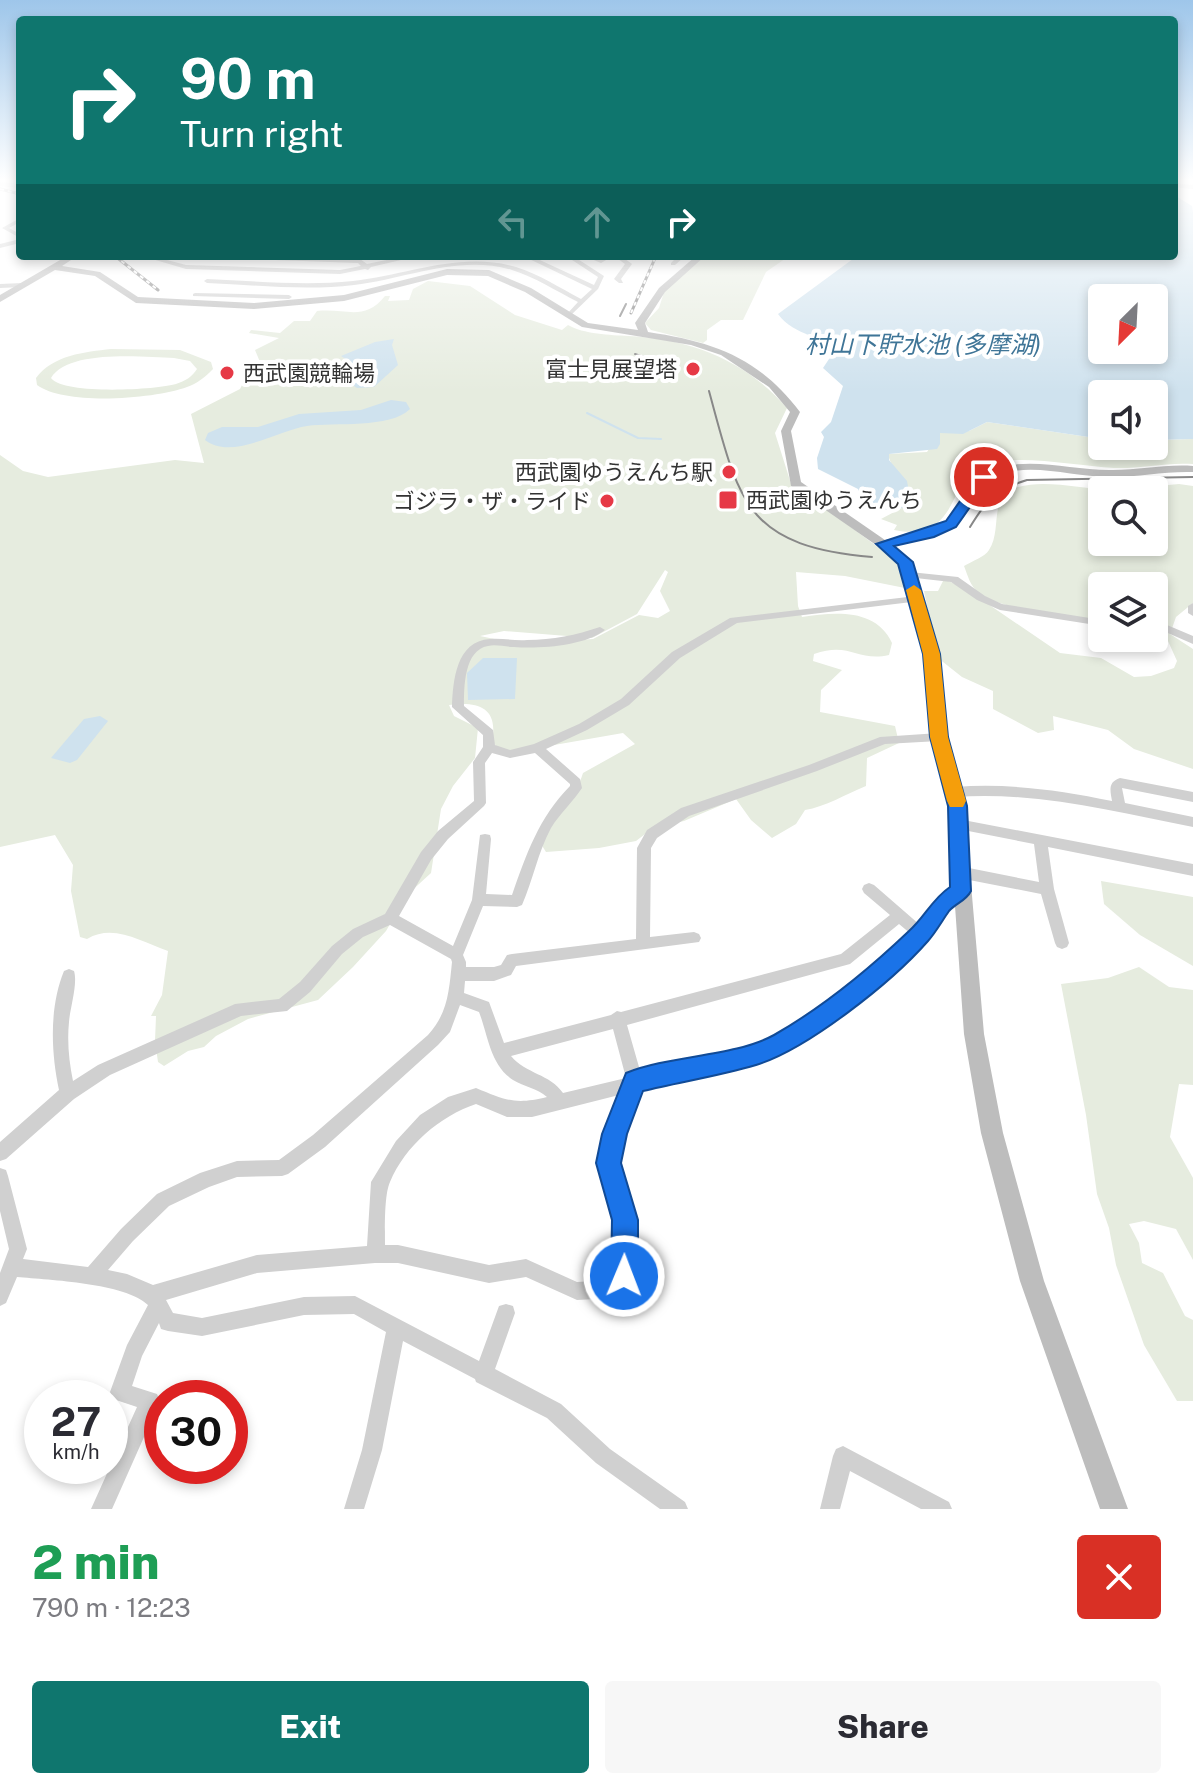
<!DOCTYPE html>
<meta charset="utf-8">
<style>
:root{--surface:#fff;--page:#f7f7f7;--text:#2b2b33;--muted:#7c7c81;--accent:#0f766e}
body{margin:0;font-family:"Public Sans","Noto Sans JP",sans-serif;background:var(--page);color:var(--text);height:100vh;display:flex;flex-direction:column;font-size:30px;white-space:nowrap}
*{box-sizing:border-box;margin:0}
p{font-size:26px;color:var(--muted)}
.icon{flex:none;width:44px;height:44px;fill:none;stroke:currentColor;stroke-width:2;stroke-linecap:round;stroke-linejoin:round}
.map{position:relative;height:1509px;overflow:hidden}
.drawer{display:flex;flex-direction:column;background:var(--surface);flex:1}
.drawer>*{flex:none}
.banner{position:absolute;left:16px;top:16px;width:1162px;height:244px;border-radius:8px;box-shadow:0 4px 12px #0003;background:#0f766e;color:#fff;overflow:hidden}
.needle{width:52px;rotate:204deg}
.fabs{position:absolute;left:1088px;top:284px;display:grid;gap:16px}
.fabs a{display:grid;place-items:center;width:80px;height:80px;border-radius:8px;background:var(--surface);box-shadow:0 4px 12px #0003;font-size:40px}
.speed{position:absolute;left:24px;top:1380px;display:flex;gap:16px;font-size:40px;font-weight:700;text-align:center}
.speed>*{display:grid;place-content:center;width:104px;height:104px;border-radius:50%;background:var(--surface);box-shadow:0 4px 12px #0003;line-height:1}
.speed small{font-size:20px;font-weight:400}
.speed .limit{border:12px solid #d22;background:#fff;color:#111}
.pin{position:absolute;display:grid;place-items:center;width:68px;height:68px;color:#fff;margin:-34px;border:4px solid #fff;border-radius:50%;box-shadow:0 2px 8px #0007}
.me{position:absolute;width:88px;margin:-44px;rotate:1deg;stroke-linejoin:round;filter:drop-shadow(0 0 6px #0008)}
.turn{display:flex;align-items:center;gap:28px;height:168px;padding:0 32px;font-size:36px}
.turn .icon{width:104px;height:104px;stroke-width:2.5}
.turn b{display:block;font-size:56px;line-height:68px}
.lanes{display:flex;align-items:center;height:76px;padding:0 32px;background:#0003;justify-content:center;gap:40px;direction:ltr}
.lanes .off{opacity:.35}
.round{display:grid;place-items:center;flex:none;width:84px;height:84px;border-radius:8px;background:var(--page)}
.head{display:flex;align-items:center;justify-content:space-between;height:136px;padding:0 32px}
h1{font-size:48px;font-weight:800;line-height:60px;color:#1e9e55}
.action{display:flex;gap:16px;margin-top:auto;padding:16px 32px}
.action a{flex:1;height:92px;border-radius:8px;background:var(--accent);color:#fff;font-size:32px;font-weight:800;line-height:92px;text-align:center}
.action a+a{background:var(--page);color:var(--text)}
.map>svg:first-child{display:block}
.green{fill:#e6ecdf;fill-rule:evenodd}
.water{fill:#cfe2ee;fill-rule:evenodd}
.lines{fill:none;stroke-linecap:round;stroke-linejoin:round}
.stream{stroke:#cfe2ee;stroke-width:2}
.street{fill:#d0d0d0;fill-rule:evenodd}
.secondary{fill:#bdbdbd;fill-rule:evenodd}
.tram{stroke:#888;stroke-width:2}
.rail-casing{stroke:#888;stroke-width:3}
.rail{stroke:#fff;stroke-width:2;stroke-dasharray:4;stroke-linecap:butt}
.route{fill:#1a73e8;stroke:#114b97;stroke-width:2}
.slow{fill:#f59e0b}
.poi-dot{fill:#e63946;stroke:#fff;stroke-width:3}
.labels{text-anchor:middle;stroke-width:8;stroke-linejoin:round;paint-order:stroke}
.far-poi-label{font-size:22px;fill:#333;stroke:#fff;text-anchor:end}
.far-water-label{font-size:24px;font-style:italic;fill:#3f7597;stroke:#fff}
</style>
<div class="map">
<svg width="1193" height="1509" viewBox="0 0 1193 1509">
<rect width="100%" height="100%" fill="#fff"/>
<g class="green">
<path d="M705 256H789L766 272 743 320H721L707 330V340L703 343 651 330 645 323 659 308 665 289Z"/>
<path d="M428 281 470 286 515 315 562 330 568 325C583 334 611 335 628 336 691 339 745 360 787 408L775 433 793 490 821 505 898 562 905 588 845 576 796 572 798 606 802 617C835 612 876 608 892 643L889 655C857 662 850 641 814 654L813 661 842 670 821 690 820 712 895 726 899 743 867 758 866 786C846 794 825 807 805 810L796 824 772 838 751 820 736 799 684 821 653 828 636 841 599 848 546 852 541 844C550 817 575 801 583 773L635 744 623 733 514 752 498 748 492 741C499 707 477 701 449 705L454 716 478 728 475 758 453 786 441 809 431 873 407 895 386 931 353 967 318 1000 248 1019 216 1036 204 1047 188 1051 164 1066 158 1062 155 1041 156 1016H151L162 995 168 951C141 942 114 923 87 939L80 937 71 891 73 865 55 835 0 847V455L23 471 48 477 175 460 204 463 191 414 240 389 252 366 260 362 255 350 279 338 249 333 251 330 280 333 294 321H310L317 311C347 308 364 322 385 296H390L388 301 409 300 413 289ZM665 570 668 572 660 591 670 611 658 618 639 615 593 639 518 644 480 636 504 631 592 638 637 614Z"/>
<path d="M111 349 180 350 211 362 213 369C205 377 198 383 187 387 155 399 65 406 37 385L36 378C53 355 85 352 111 349ZM174 358 190 361 197 369C192 377 185 381 176 384 156 390 63 395 51 378 68 349 144 357 174 358Z"/>
<path d="M987 422 1102 439V446H1154V440L1193 439V464C1166 462 1140 469 1114 468 1076 466 1022 454 985 464 947 475 961 544 894 530L897 525 881 519 911 503C907 475 891 471 888 454L927 452 939 433 969 431Z"/>
<path d="M1179 484 1193 486V603L1176 617 1170 634 1193 649V769L1134 749 1108 730 1053 716 1054 730 1038 733 993 709V691L962 677 938 658 924 591H938L944 579 966 589 1060 653 1101 658 1134 677 1151 676 1174 668 1177 661 1168 641 1166 645 1151 638H1154V586H1102V621C1073 615 997 610 979 593 970 586 968 576 964 566 972 561 985 557 989 550 1003 529 987 495 1018 487 1046 479 1082 489 1111 490H1102V542H1154V490H1113Z"/>
<path d="M1101 881 1193 897V966L1140 935 1104 904Z"/>
<path d="M1139 967 1169 987 1193 990V1085L1179 1084 1170 1137 1193 1178V1260L1176 1229 1144 1221 1129 1224 1139 1243 1142 1263 1163 1273 1185 1316 1193 1320V1401H1177L1144 1345 1116 1265 1109 1228 1097 1194 1086 1115 1061 984 1108 978Z"/>
</g>
<g class="water">
<path d="M1174 195 1192 206 1193 212V439L1154 440V394H1102V439L987 422 963 434 940 433V444L937 449 889 454V460L907 481 911 503C898 513 880 510 866 506L858 489 818 469 817 458 824 437 821 432 831 422 843 386 823 368 833 353C827 335 794 337 778 314L857 256H1174ZM1102 298H1154V350H1102Z"/>
<path d="M394 339 392 345 398 365 374 387 357 388 338 375 336 372 344 368 347 360 341 356 375 342Z"/>
<path d="M391 400 406 402 410 409C390 429 334 422 307 426 279 430 231 461 205 440L208 433 222 427H258L299 414 361 410Z"/>
<path d="M483 658H517L515 699 468 700 467 673Z"/>
<path d="M100 716 108 721 77 760 70 763 51 758 84 719Z"/>
</g>
<g class="lines">
<path class="stream" d="M587 413 638 438 661 439"/>
<g class="street">
<path d="M0 182 20 184V188L0 186Z"/>
<path d="M20 218V222L9 228 20 234V238L2 228Z"/>
<path d="M20 239V243L0 248V244Z"/>
<path d="M48 256H60L69 259 66 261Z"/>
<path d="M142 256H152L186 265 340 270 361 266 358 263 219 258 216 256 360 259 367 264 406 256H418L371 267 368 270 365 269 340 274 186 269Z"/>
<path d="M523 256H531L594 285 598 277 566 256H573L604 276 598 289 570 316 567 314 578 302C556 291 535 277 512 270 459 254 406 279 354 285 306 291 256 285 207 283L204 281 207 279C255 281 305 286 353 281 408 275 460 251 516 267 539 274 560 288 581 299L592 289Z"/>
<path d="M584 256 601 259 605 256H613L601 263Z"/>
<path d="M614 256H621L632 264 621 279 623 283H619L614 279 625 264Z"/>
<path d="M678 256H685L675 265H671V263Z"/>
<path d="M0 284 22 283 25 285 22 287 0 288Z"/>
<path d="M195 293 289 295 292 297 289 299 193 296V294Z"/>
<path d="M910 572 958 577 985 596 1002 604 1102 620V626L1000 610 977 600 951 582 907 577V573Z"/>
<path d="M916 596 921 599 920 601 737 623 680 658 629 705 587 730 546 749 580 779 582 788C573 802 560 813 551 828 538 852 533 880 522 905L517 907 483 906 463 955 466 962V967H494L501 965 507 955 512 954 636 939 637 848 647 830 681 808 809 765 880 737 939 733 945 737 939 741 885 744 817 771 689 816 657 838 651 848 650 937 694 932 699 934 701 938 699 942 516 966 511 975 494 981H465L464 993 489 1002 504 1043 611 1015 617 1011 621 1012 841 954 890 915 864 893 862 889 864 885 869 883 874 885 920 925 941 898 961 885 966 887 968 891 966 895 945 913 926 938 884 978 846 1009 805 1037 757 1060 640 1090 623 1134 617 1155 620 1179 637 1247V1264L633 1278 621 1295 615 1298 577 1300 526 1277 489 1283 398 1263H375L257 1273 166 1300 173 1313 202 1318 304 1297 355 1296 479 1361 499 1306 506 1304 513 1306 515 1313 495 1369 561 1404 610 1449 685 1502 688 1509H660L596 1463 547 1418 476 1382 475 1379 403 1341 382 1450 364 1509H344L362 1450 386 1332 354 1314 304 1315 202 1336 168 1331 161 1329 159 1323 142 1356 132 1386 157 1394 160 1401 112 1509H91L137 1407 113 1399 110 1392 127 1345 148 1305C125 1283 50 1280 17 1277L6 1303 0 1306V1273L9 1249 0 1211V1168L6 1170 8 1176 27 1249 23 1259 88 1267 121 1229 157 1194 200 1173 237 1161 279 1160 313 1135 428 1035C448 1013 449 991 452 962L451 959 390 925 363 937 342 954 310 992 287 1011 241 1016 110 1075 74 1099 6 1159 0 1161V1142L59 1090C51 1052 49 1008 64 971L69 969 74 971C78 984 70 1008 69 1022 67 1042 69 1061 73 1081L98 1065 235 1004 279 999 300 982 332 946 353 929 385 914 421 852 438 831 474 801 473 762 483 747V735L452 707C453 681 456 641 490 639 502 638 515 641 527 640 553 640 576 635 600 627L605 630C585 646 539 649 514 647 505 647 496 644 488 646 464 650 464 687 464 706L493 730 495 745 510 750 534 744 579 724 621 699 672 652 730 618ZM492 753 510 758 535 753 570 784V786C539 817 526 855 512 895L486 894 491 839 490 835 485 834 480 835 472 900 453 946 399 916 431 860 448 839 484 806 486 803 485 763ZM899 924 911 934 909 937C867 976 809 1028 755 1046 718 1058 679 1065 641 1074L627 1025 850 964ZM460 1005 479 1012C488 1035 490 1065 513 1080 524 1087 537 1088 547 1097 515 1105 505 1100 476 1088L448 1097 420 1115 396 1141 371 1182 367 1246 257 1255 153 1285 127 1274 108 1270 133 1241 169 1206 209 1187 237 1177 282 1176 288 1174 325 1147 438 1045 450 1032ZM613 1029 626 1078 563 1093C550 1074 526 1074 511 1056ZM623 1094C615 1115 602 1136 601 1159 599 1195 636 1248 610 1280L577 1282 526 1259 489 1265 398 1245H385C385 1230 384 1195 390 1182 405 1146 440 1116 476 1104L507 1117H532Z"/>
<path d="M1193 603V616L1188 613V606Z"/>
<path d="M1154 623 1167 625 1193 636V644L1161 630 1154 629Z"/>
<path d="M1120 778 1193 792V802L1122 788 1125 803 1193 817V827C1114 812 1037 791 955 797L951 795 949 792 951 789 955 787C1008 783 1059 790 1112 801 1110 790 1108 782 1120 778Z"/>
<path d="M958 819 1193 864V876L1048 847 1054 889 1069 943 1067 947 1062 949 1057 947 1055 943 1041 894 959 878 954 876 952 872 954 868 959 866 1039 882 1034 844 953 828 952 824 953 820Z"/>
<path d="M843 1446 949 1502 952 1509H921L850 1471 840 1509H820L833 1456 836 1449Z"/>
</g>
<g class="secondary">
<path d="M1174 183 1193 185V189L1174 187Z"/>
<path d="M67 256H77L62 266 100 272 138 297 254 303 344 295 447 269 489 270 531 288 588 323 638 330 635 323 659 288 696 256H705L665 292 645 323 648 332C714 342 758 357 800 412L791 431 801 482 885 540C907 534 932 534 949 519 964 505 966 481 986 472 1027 454 1071 471 1113 470 1140 470 1166 464 1193 466V472C1166 471 1139 477 1112 477 1075 478 1032 461 995 476 975 485 973 510 958 524 941 539 915 541 894 545L913 564 938 654 947 737 963 792 984 1034 1003 1133 1044 1281 1128 1509H1100L1020 1281 981 1133 964 1034 947 792 931 737 924 654 900 565 889 554 791 486 781 431 790 412 769 387 721 355 691 345 582 327 525 292 488 276 447 275 344 301 254 309 136 303 95 276 55 270 0 302V295Z"/>
</g>
<g class="tram">
<path d="M620 316 626 304"/>
<path d="M635 354 667 365"/>
<path d="M709 391C739 501 744 546 872 557"/>
<path d="M970 527C988 498 994 490 1027 480L1193 477"/>
</g>
<g class="rail-casing">
<g id="rail">
<path d="M0 189 20 194"/>
<path d="M115 256 158 290"/>
<path d="M631 313 656 256"/>
</g>
</g>
<use href="#rail" class="rail"/>
</g>
<linearGradient id="sky" x2="0" y2="1"><stop stop-color="#9ec6ea"/><stop offset="0.46" stop-color="#fff"/><stop offset="1" stop-color="#fff" stop-opacity="0"/></linearGradient>
<rect width="1193" height="392" fill="url(#sky)"/>
<path class="route" d="M979 474 991 477 956 527 934 537 894 546 913 562 940 654 948 737 967 806 971 891C966 901 956 903 949 911 942 921 936 932 928 941 892 982 808 1049 756 1065 719 1076 680 1082 643 1091L627 1134 621 1163 638 1220V1276L634 1286 624 1290 615 1286 611 1276 612 1220 596 1163 602 1134 626 1073C670 1055 734 1057 774 1035 823 1007 868 970 909 931 925 917 932 899 950 887L948 806 930 737 923 654 898 564 876 544 946 521Z"/>
<path class="slow" d="M914 585 921 590 940 654 948 737 966 801 963 807H950L947 801 930 737 923 654 906 590Z"/>
<g class="poi-dot">
<circle cx="693" cy="369" r="8"/>
<circle cx="227" cy="373" r="8"/>
<circle cx="729" cy="472" r="8"/>
<rect x="718" y="490" width="20" height="20" rx="4"/>
<circle cx="607" cy="501" r="8"/>
</g>
<g class="labels">
<g class="far-poi-label">
<text x="677" y="377">富士見展望塔</text>
<text x="243" y="381" text-anchor="start">西武園競輪場</text>
<text x="713" y="480">西武園ゆうえんち駅</text>
<text x="746" y="508" text-anchor="start">西武園ゆうえんち</text>
<text x="591" y="509">ゴジラ・ザ・ライド</text>
</g>
<g class="far-water-label">
<text x="923" y="353">村山下貯水池 (多摩湖)</text>
</g>
</g>
</svg>
<div class="fabs">
<a><svg class="needle" viewBox="-14 -14 28 28"><path d="M0-13l5 13h-10z" fill="#e53935"/><path d="M0 13l5-13h-10z" fill="#7c7c81"/></svg></a>
<a><svg class="icon" aria-label="sound" viewBox="0 0 24 24"><path d="M4 9h4l5-4v14l-5-4H4zM17 9q2 3 0 6"/></svg></a>
<a><svg class="icon" aria-label="search" viewBox="0 0 24 24"><circle cx="10" cy="10" r="6"/><path d="M15 15l6 6"/></svg></a>
<a><svg class="icon" aria-label="layers" viewBox="0 0 24 24"><path d="M12 4l9 5-9 5-9-5zM3 14l9 5 9-5"/></svg></a>
</div>
<div class="speed"><div>27<small>km/h</small></div><div class="limit">30</div></div>
<div class="pin" style="left:984px;top:477px;background:#d93025"><svg class="icon" aria-label="arrive" viewBox="0 0 24 24"><path d="M6 21V4h12l-3 4 3 4H6"/></svg></div>
<svg class="me" style="left:624px;top:1276px" viewBox="-20 -20 40 40"><circle r="17" fill="#1a73e8" stroke="#fff" stroke-width="3"/><path d="M0-11L8 9 0 5-8 9z" fill="#fff"/></svg>
<div class="banner">
<div class="turn"><svg class="icon" aria-label="right" viewBox="0 0 24 24"><path d="M7 20v-9h11M14 6l5 5-5 5"/></svg><div><b>90 m</b>Turn right</div></div>
<div class="lanes"><svg class="icon off" aria-label="left" viewBox="0 0 24 24"><path d="M17 20v-9H6M10 6l-5 5 5 5"/></svg><svg class="icon off" aria-label="ahead" viewBox="0 0 24 24"><path d="M12 20V5M6 11l6-6 6 6"/></svg><svg class="icon" aria-label="right" viewBox="0 0 24 24"><path d="M7 20v-9h11M14 6l5 5-5 5"/></svg></div>
</div>
</div>
<section class="drawer">
<div class="head"><div><h1>2 min</h1><p>790 m · 12:23</p></div><a class="round" style="background:#d93025;color:#fff"><svg class="icon" aria-label="close" viewBox="0 0 24 24"><path d="M6 6l12 12M18 6L6 18"/></svg></a></div>
<div class="action"><a>Exit</a><a>Share</a></div>
</section>
